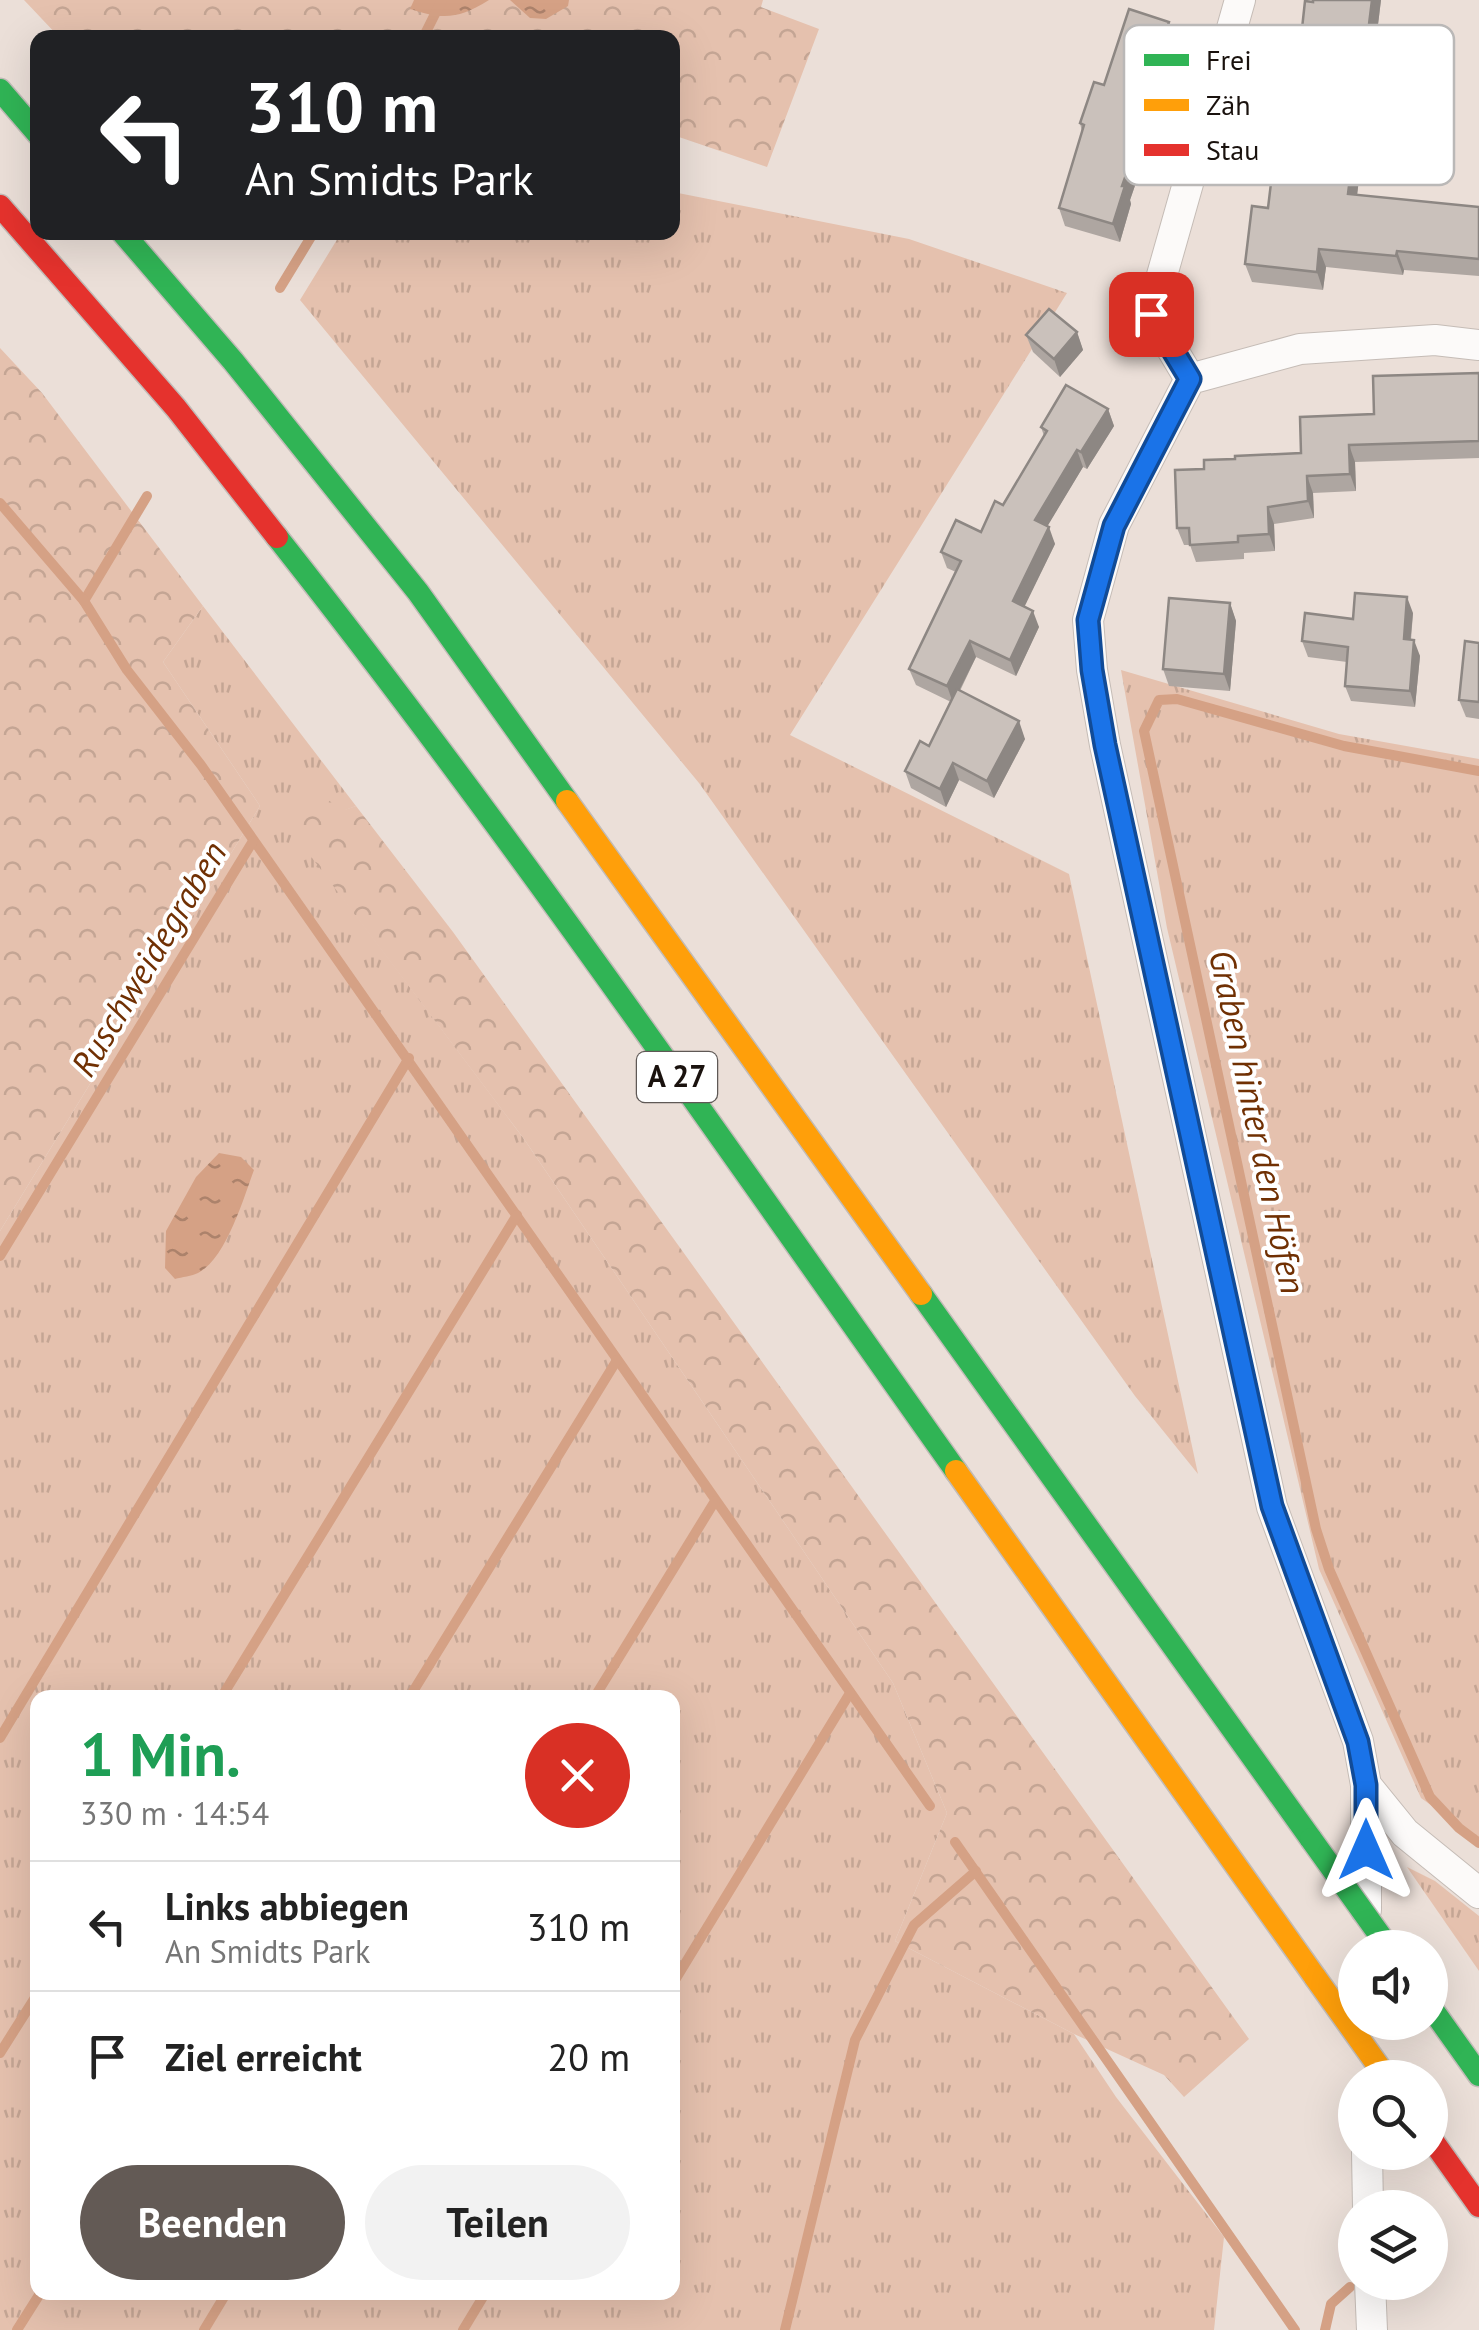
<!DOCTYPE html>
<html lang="de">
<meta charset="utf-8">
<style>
:root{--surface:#fff;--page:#f2f2f2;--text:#222;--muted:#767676;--line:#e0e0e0;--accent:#635a55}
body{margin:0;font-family:"PT Sans",sans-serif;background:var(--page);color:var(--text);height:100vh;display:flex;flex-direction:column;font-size:38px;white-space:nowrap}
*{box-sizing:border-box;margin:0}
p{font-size:32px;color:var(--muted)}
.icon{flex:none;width:55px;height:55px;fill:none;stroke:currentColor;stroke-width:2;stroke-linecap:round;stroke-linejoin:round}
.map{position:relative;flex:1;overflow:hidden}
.panel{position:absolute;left:30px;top:1690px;width:650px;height:610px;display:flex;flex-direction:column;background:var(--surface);border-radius:20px;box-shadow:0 10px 40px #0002}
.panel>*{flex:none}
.hud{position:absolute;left:30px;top:30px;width:650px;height:210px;border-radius:20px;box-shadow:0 10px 40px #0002;background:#202124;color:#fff;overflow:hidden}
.controls{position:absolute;left:1338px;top:1930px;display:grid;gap:20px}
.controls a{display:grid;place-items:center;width:110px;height:110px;border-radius:50%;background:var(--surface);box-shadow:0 10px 40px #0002;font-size:50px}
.pin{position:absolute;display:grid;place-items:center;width:85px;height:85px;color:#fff;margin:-42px;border-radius:20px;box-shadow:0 5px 15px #0006}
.me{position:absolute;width:110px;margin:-55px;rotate:0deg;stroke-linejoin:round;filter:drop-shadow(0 0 8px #0008)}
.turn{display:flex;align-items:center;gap:35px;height:210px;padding:0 50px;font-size:45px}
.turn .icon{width:130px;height:130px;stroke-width:2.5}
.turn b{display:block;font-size:70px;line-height:85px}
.round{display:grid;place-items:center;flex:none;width:105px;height:105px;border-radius:52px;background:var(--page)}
.summary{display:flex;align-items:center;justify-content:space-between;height:170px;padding:0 50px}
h1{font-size:60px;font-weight:700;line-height:75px;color:#1e9e55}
.button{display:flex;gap:20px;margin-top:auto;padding:20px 50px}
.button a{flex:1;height:115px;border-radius:60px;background:var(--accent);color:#fff;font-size:40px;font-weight:700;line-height:115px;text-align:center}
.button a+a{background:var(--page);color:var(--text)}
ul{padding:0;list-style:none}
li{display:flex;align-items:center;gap:30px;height:130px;padding:0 50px;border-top:2px solid var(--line)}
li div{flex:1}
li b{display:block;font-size:38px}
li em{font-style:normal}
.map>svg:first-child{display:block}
.grass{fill:url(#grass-tufts);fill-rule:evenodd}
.forest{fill:url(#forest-crowns)}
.water{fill:url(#water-ripples)}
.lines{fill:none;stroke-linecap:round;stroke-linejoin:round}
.stream{stroke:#d5a185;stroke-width:10}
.street-casing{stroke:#c5bcb6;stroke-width:32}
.fast-casing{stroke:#c1bbb7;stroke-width:25}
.slow-casing{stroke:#c1bbb7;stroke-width:25}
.jam-casing{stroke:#c1bbb7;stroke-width:25}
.street{stroke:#fcfaf9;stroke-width:30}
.fast{stroke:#30b455;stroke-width:22}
.slow{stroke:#ff9f0a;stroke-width:22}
.jam{stroke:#e5322d;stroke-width:22}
.fast-bridge-casing{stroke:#c1bbb7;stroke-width:25;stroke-linecap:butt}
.slow-bridge-casing{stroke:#c1bbb7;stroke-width:25;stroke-linecap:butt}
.fast-bridge{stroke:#30b455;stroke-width:22}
.slow-bridge{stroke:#ff9f0a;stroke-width:22}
.wall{fill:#aea6a1}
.shaded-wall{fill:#8d8783}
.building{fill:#cac1bb;stroke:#8d8783;stroke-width:2.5}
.route-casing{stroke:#114b97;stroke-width:25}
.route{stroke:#1a73e8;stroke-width:18}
.labels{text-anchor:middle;stroke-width:8;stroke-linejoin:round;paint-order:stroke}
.shield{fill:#fff;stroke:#5f5956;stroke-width:2.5}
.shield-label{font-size:30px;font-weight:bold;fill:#1a120e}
.water-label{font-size:35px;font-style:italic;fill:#703003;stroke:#fff}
.key{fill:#fff;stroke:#bab8b7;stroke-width:2.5}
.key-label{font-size:28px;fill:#1a120e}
</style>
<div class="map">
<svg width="1479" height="2330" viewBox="0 0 1479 2330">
<defs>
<pattern id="grass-tufts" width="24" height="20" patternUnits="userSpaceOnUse" patternTransform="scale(2.5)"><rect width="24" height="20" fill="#e5c1ae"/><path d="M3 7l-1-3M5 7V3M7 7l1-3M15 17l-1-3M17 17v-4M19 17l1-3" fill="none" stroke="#c4a594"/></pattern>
<pattern id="forest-crowns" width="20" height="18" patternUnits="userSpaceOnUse" patternTransform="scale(2.5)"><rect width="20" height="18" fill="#e5c1ae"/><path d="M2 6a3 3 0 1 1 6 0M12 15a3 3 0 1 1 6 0" fill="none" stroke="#c4a594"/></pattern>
<pattern id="water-ripples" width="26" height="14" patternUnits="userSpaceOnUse" patternTransform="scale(2.5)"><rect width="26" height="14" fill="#d5a185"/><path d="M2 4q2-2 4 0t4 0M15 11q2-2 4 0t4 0" fill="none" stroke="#ac826b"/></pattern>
</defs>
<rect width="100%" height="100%" fill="#ebdfd8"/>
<g class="grass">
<path d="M673 192 909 239 1067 293 790 735 1069 874 1198 1474 1135 1396 699 783 300 300 341 233 672 232Z"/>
<path d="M203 606 356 806 292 830 524 1139 893 1683 947 1813 895 1941 1074 2034 1116 2097 1224 2237 1214 2330H0V1231L260 806 163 662ZM38 1698H672V2292H38Z"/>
<path d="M1121 670 1339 734 1479 759V1840L1421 1798 1319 1569 1167 928Z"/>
<path d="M1407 1867 1435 1881 1479 1916V1971Z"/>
</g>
<g class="forest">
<path d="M24 0H763L761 7 819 29 767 167 673 135 672 38 59 37Z"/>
<path d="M0 348 42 393 203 606 163 662 260 806 0 1231Z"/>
<path d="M310 789 344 810 356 806 453 932 1249 2039 1184 2097 1164 2075 1074 2034 895 1941 947 1813 893 1683 524 1139 291 830Z"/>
</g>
<g class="water">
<path d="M414 0H489C458 19 444 20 410 9Z"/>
<path d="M510 0H569L568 6 546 19 530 18Z"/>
<path d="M219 1153 241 1157 254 1170C244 1197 226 1259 198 1273 192 1276 182 1277 175 1279L165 1268 166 1231 196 1177Z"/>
</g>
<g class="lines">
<g class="stream">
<path d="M423 38 442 0"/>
<path d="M280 288 314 232"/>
<path d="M147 496 84 601 127 670 201 765 930 1806"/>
<path d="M0 503 84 601"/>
<path d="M1479 771 1344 746 1177 699 1159 700 1144 731 1316 1529 1329 1569 1430 1797 1459 1828 1479 1843"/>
<path d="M0 1256 253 841"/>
<path d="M221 1698 517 1215"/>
<path d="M409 1698 617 1360"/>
<path d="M594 1698 715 1501"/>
<path d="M0 1738 409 1058"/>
<path d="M955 1842 1295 2330"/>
<path d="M672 1985 850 1693"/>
<path d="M0 2053 38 1993"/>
<path d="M17 2330 41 2292"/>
<path d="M204 2330 227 2292"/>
<path d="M463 2330 486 2292"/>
<path d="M785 2330 855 2040 914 1925 976 1871"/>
<path d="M1325 2330 1331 2304 1350 2287"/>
</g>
<g class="street-casing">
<g id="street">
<path d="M1190 379 1151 314 1240 0"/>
<path d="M1366 1785 1405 1833 1479 1893"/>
<path d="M1366 1910V1785L1358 1741 1272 1507 1105 745 1092 670 1088 620 1114 525 1190 379 1300 349 1435 340 1479 345"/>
<path d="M1367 2152 1368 2208"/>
<path d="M1370 2282 1372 2330"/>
</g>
</g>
<g class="fast-casing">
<g id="fast">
<path d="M0 90 38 134"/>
<path d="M122 232 233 361 418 592 567 801"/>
<path d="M277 537C515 838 734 1158 956 1471"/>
<path d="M921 1294 1311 1839"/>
<path d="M1430 2006 1479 2075"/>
</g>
</g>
<g class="slow-casing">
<g id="slow">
<path d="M567 801 921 1294"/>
<path d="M956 1471 1315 1977"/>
</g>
</g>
<g class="jam-casing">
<g id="jam">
<path d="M0 206 176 408 277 537"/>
<path d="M1430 2137 1479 2206"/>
</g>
</g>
<use href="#street" class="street"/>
<use href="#fast" class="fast"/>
<use href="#slow" class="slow"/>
<use href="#jam" class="jam"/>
<g class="fast-bridge-casing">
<path id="fast-bridge" d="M1311 1839 1389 1948"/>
</g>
<g class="slow-bridge-casing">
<path id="slow-bridge" d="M1315 1977 1387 2078"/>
</g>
<use href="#fast-bridge" class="fast-bridge"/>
<use href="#slow-bridge" class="slow-bridge"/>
</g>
<g class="wall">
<path d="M1381 0 1357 195 1479 207V276L1404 270 1403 275 1326 267 1323 290 1252 282 1245 264 1268 208 1295 93 1313 2Z"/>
<path d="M1175 39 1153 106 1158 119 1130 200 1131 204 1120 242 1065 226 1059 208 1082 132 1080 123 1104 85Z"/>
<path d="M1077 332 1083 350 1060 377 1033 352 1026 335Z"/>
<path d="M1479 373V458L1355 462 1356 491 1313 493 1314 518 1274 524 1275 551 1244 553V559L1196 562 1190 545H1184L1177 528 1204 469 1235 459 1301 453 1374 414Z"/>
<path d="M1108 409 1114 426 1087 469 1083 467 1047 526 1055 544 1024 606 1039 627 1016 676 976 657 960 691 1025 739 994 798 959 780 946 807 911 788 905 771 929 746 951 702 916 685 909 669 956 572 947 568 941 552 981 532 1003 505 1044 436 1041 427Z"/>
<path d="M1230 603 1236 621 1230 691 1169 686 1163 669Z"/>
<path d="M1413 613 1411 640 1420 656 1415 707 1351 701 1345 686 1347 662 1308 657 1302 641 1353 619Z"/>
<path d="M1479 643V719L1466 717 1459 700Z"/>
</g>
<g class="shaded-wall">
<path d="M1372 0H1381L1355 212 1348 194Z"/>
<path d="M1169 22 1175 39 1153 106 1158 119 1130 200 1131 204 1120 242 1113 224 1143 99Z"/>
<path d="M1319 249 1326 267 1323 290 1317 272Z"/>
<path d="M1397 251 1404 270 1403 275 1396 256Z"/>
<path d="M1077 332 1083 350 1060 377 1054 359Z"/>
<path d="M1108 409 1114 426 1087 469 1081 452Z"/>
<path d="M1349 445 1355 462 1356 491 1350 474Z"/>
<path d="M1077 450 1083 467 1041 537 1035 520Z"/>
<path d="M1307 476 1313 493 1314 518 1308 501Z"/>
<path d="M1268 507 1274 524 1275 551 1269 534Z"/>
<path d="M1049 527 1055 544 1019 618 1013 601Z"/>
<path d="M1407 597 1413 613 1409 655 1404 639Z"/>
<path d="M1230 603 1236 621 1230 691 1224 674Z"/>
<path d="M1033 611 1039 627 1016 676 1010 660Z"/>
<path d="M1414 640 1420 656 1415 707 1410 691Z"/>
<path d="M970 641 976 657 953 703 947 686Z"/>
<path d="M1019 721 1025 739 994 798 987 781Z"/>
<path d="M953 763 959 780 946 807 940 789Z"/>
</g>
<g class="building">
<path d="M1313 0H1372L1348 194 1479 207V259L1397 251 1396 256 1319 249 1317 272 1245 264 1252 206 1268 208 1282 92 1295 93 1305 1 1313 2Z"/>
<path d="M1129 9 1169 22 1143 99 1152 102 1122 186H1125L1113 224 1059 208 1084 125 1080 123 1094 82 1104 85Z"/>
<path d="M1049 309 1077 332 1054 359 1026 335Z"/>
<path d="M1479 373V441L1349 445 1350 474 1307 476 1308 501 1268 507 1269 534 1238 536V542L1190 545 1189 528H1177L1175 470 1204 469V460L1235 459V456L1301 453 1300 417 1374 414 1373 376Z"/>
<path d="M1066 385 1108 409 1081 452 1077 450 1035 520 1049 527 1013 601 1033 611 1010 660 970 641 947 686 909 669 961 561 941 552 956 520 981 532 995 501 1003 505 1047 431 1041 427Z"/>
<path d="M1355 593 1407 597 1404 639 1414 640 1410 691 1345 686 1348 647 1302 641 1305 613 1353 619Z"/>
<path d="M1169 598 1230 603 1224 674 1163 669Z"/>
<path d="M1465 641 1479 643V702L1459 700Z"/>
<path d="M957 689 1019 721 987 781 953 763 940 789 905 771 920 741 929 746Z"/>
</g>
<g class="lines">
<g class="route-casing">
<path id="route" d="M1151 314 1190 379 1114 526 1088 620 1092 670 1105 745 1272 1506 1358 1742 1366 1785V1850"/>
</g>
<use href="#route" class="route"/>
</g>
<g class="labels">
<rect class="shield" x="637" y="1052" width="80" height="50" rx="8"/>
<g class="shield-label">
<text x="677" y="1087">A 27</text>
</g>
<g class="water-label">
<text transform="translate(149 959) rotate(-59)" y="12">Ruschweidegraben</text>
<text transform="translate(1257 1122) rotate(78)" y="12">Graben hinter den Höfen</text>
</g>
</g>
<rect x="1124" y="25" width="330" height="160" rx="15" class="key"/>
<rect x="1144" y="54" width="45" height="12" fill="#30b455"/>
<rect x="1144" y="99" width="45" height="12" fill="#ff9f0a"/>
<rect x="1144" y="144" width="45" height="12" fill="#e5322d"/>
<g class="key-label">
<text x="1206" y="70">Frei</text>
<text x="1206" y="115">Zäh</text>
<text x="1206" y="160">Stau</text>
</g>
</svg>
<div class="controls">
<a><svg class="icon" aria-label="sound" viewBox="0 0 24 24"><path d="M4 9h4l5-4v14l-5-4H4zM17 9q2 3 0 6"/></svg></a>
<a><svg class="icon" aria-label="search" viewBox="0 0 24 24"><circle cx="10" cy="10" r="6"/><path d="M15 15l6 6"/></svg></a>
<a><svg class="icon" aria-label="layers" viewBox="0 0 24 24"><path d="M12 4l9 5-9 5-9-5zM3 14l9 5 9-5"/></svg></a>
</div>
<div class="pin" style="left:1151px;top:314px;background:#d93025"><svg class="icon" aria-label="arrive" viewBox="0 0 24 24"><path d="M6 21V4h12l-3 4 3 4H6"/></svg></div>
<svg class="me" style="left:1366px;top:1850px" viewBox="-20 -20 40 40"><path d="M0-17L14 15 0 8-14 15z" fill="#1a73e8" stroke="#fff" stroke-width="4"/></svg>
<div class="hud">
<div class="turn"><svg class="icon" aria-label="left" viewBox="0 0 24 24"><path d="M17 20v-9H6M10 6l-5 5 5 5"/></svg><div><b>310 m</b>An Smidts Park</div></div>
</div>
<section class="panel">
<div class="summary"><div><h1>1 Min.</h1><p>330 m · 14:54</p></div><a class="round" style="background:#d93025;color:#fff"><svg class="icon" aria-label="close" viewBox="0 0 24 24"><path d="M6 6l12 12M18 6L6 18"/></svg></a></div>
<ul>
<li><svg class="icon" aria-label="left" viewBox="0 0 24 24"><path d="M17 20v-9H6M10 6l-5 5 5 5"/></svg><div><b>Links abbiegen</b><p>An Smidts Park</p></div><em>310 m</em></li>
<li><svg class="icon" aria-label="arrive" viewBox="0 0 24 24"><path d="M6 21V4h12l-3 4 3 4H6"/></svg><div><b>Ziel erreicht</b></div><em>20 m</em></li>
</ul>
<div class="button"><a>Beenden</a><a>Teilen</a></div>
</section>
</div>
